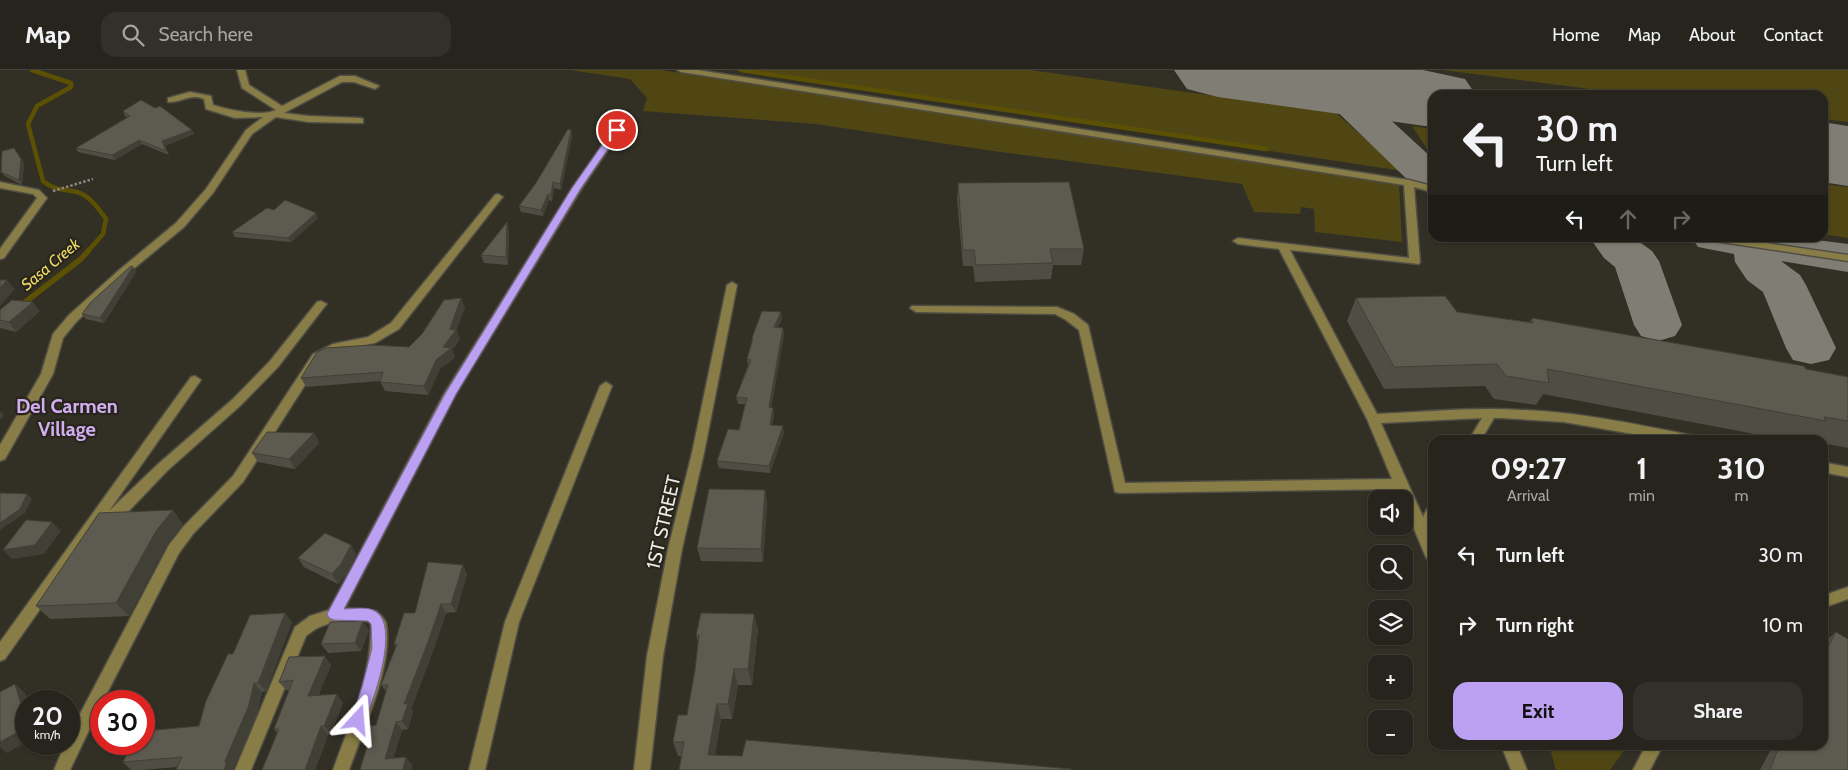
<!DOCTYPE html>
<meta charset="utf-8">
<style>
:root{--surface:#26241c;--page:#323029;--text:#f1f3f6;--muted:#a4a4a3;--line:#42413b;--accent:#bca0f2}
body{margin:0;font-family:Cabin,sans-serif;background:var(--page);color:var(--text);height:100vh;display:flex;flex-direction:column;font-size:19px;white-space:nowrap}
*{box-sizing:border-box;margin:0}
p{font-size:16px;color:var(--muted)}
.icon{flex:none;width:28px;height:28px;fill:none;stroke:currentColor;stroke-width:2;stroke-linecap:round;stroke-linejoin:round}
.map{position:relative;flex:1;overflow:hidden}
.panel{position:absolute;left:1428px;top:365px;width:400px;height:315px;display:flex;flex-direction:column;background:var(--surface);border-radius:15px;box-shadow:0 1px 4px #0004,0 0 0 1px var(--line)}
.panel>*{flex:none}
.guide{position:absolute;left:1428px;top:20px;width:400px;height:152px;border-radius:15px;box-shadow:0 1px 4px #0004,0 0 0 1px var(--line);background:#26241c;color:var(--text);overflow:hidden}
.controls{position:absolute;left:1368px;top:420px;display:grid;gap:10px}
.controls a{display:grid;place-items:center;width:45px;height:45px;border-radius:10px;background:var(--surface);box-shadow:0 1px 4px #0004,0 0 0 1px var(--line);font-size:25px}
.speed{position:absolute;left:15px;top:620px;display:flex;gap:10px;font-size:25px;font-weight:700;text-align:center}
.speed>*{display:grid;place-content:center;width:65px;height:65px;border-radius:50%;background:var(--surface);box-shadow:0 1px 4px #0004,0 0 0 1px var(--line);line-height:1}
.speed small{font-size:12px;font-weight:400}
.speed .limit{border:8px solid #d22;background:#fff;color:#111}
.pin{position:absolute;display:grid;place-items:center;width:42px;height:42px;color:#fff;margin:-21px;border:2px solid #fff;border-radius:50%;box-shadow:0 1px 5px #0007}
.me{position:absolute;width:55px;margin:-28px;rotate:19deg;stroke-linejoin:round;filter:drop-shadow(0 0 4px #0008)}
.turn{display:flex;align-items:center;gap:18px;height:105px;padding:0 25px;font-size:22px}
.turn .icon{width:65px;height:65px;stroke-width:2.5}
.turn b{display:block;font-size:35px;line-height:42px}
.lanes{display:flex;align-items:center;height:48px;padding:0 25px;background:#0003;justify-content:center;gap:25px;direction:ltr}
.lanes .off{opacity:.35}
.eta{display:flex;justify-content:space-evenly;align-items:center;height:85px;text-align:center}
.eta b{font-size:30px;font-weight:800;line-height:35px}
.cta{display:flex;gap:10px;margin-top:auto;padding:10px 25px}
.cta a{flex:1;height:58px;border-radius:15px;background:var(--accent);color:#111;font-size:20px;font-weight:800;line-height:58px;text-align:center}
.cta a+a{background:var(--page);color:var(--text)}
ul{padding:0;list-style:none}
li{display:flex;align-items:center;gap:15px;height:70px;padding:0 25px}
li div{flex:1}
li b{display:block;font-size:19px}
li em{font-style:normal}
header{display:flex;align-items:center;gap:30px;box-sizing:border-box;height:70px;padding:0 25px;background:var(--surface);border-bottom:1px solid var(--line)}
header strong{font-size:24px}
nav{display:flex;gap:28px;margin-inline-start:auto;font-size:18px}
.search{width:350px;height:45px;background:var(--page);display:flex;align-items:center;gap:12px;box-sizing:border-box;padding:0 18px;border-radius:15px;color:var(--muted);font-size:19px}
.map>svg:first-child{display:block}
.green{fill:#4f4614}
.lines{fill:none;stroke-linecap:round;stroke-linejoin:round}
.stream-far1{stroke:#5c5004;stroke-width:4.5}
.stream{stroke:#5c5004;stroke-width:5.5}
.taxiway{fill:#807e74;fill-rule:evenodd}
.runway{fill:#807e74;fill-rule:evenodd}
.minor-casing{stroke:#504e44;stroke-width:3}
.path{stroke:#8a8880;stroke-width:2.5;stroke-dasharray:2.5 2;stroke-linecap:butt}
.minor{fill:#887d46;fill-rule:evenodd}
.wall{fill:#504e44}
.shaded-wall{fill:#414037}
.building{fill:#5d5b4f;stroke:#414037}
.route{fill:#bca0f2;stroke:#7a689d}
.labels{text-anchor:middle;stroke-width:4.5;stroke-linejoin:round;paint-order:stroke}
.far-water-label{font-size:16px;font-style:italic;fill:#f0da65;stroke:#28261c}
.street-label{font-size:19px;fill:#edebe5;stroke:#28261c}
.neighbourhood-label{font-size:20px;font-weight:bold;fill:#d2aef1;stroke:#28261c}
</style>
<header>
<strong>Map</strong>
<div class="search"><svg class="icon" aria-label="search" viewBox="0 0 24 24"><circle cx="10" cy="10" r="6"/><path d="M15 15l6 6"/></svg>Search here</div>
<nav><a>Home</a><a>Map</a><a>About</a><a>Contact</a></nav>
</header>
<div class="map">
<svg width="1848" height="700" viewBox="0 0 1848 700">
<rect width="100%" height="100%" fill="#323025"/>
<g class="green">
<path d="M570 0H661L1399 114 1402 172 1315 162 1314 139 1301 137 1300 144 1254 142 1242 114 993 81 816 54 643 41 647 28 630 9Z"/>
<path d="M732 0H1030L1336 43 1402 101Z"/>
<path d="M1443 0H1848V52L1823 49 1822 25H1637Z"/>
<path d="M1412 56 1432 59V86Z"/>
<path d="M1822 114 1848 117V168L1823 164Z"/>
<path d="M1549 675H1628L1610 700H1556Z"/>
</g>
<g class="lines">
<g class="stream-far1">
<path d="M32 0 71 13V17L37 36 28 54 43 111C53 120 64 119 77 122 90 126 98 138 106 149L103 164 88 181"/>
<path d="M741 0 1266 79"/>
</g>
<path class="stream" d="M20 236 81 189 89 180"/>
<g class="taxiway">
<path d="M1331 4 1344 7 1432 88V122L1417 119 1318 23 1313 15 1318 7Z"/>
<path d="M1590 168H1634L1652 181 1659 191 1682 255 1675 266 1658 271 1641 266 1634 255 1615 197 1604 188Z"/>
<path d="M1692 168H1801L1848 174V202L1781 191 1800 205 1806 215 1836 278 1829 290 1811 294 1793 290 1786 278 1763 222 1747 210 1735 192 1734 184 1698 177Z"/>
</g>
<g class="runway">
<path d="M1174 0H1423L1465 9 1476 25H1432V57L1218 27 1187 19Z"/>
<path d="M1822 52 1848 56V116L1822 112Z"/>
</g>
<g class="minor-casing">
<g id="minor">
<path d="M237 0H245L249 15 282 36 340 6H355L379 16 375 19 354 12H342L284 43 309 46 360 48 363 49V53L309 52 276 47 252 64 213 123 184 157 126 205 77 251 63 268 53 304 5 389 0 391V375L41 304 53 264 69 245 118 201 176 153 206 119 246 60 263 47 235 48 206 39 204 29C190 23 181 33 168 32V28L190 22 211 26 213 35C228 40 262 47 276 40L242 18Z"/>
<path d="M677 0H697L1409 110 1432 116V122L1414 117 1420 192 1419 194 1290 180 1377 344C1425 342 1473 337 1521 340 1578 342 1634 354 1690 365L1695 367 1696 370H1667L1564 352 1502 348H1494L1481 370H1469L1482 348 1381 353 1423 447 1427 439 1432 438V455L1429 461 1432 470V491L1427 489 1425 485 1404 435V429H1401L1397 419 1120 423 1115 422 1079 260 1066 250 1055 244 916 242 910 238 912 236 1057 237 1074 244 1088 255 1125 413 1392 409 1367 349 1279 179 1238 174 1233 171 1238 168 1409 188 1404 115 681 2Z"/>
<path d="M627 43 631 46 582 118 456 324 345 538 376 541C380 544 384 548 386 553 394 594 363 661 349 700H333C350 653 372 606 371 554L367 551C344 550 324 550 306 566L251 700H235L295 557 310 546 329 540 444 324 572 118 624 44Z"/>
<path d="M0 112 39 120 47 128 4 188 0 189V179L37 128 33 124 0 118Z"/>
<path d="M498 124 503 127 501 129 399 259 375 273 340 280 321 290 243 412 193 464 179 483 103 631H101V635L70 700H54L65 674H69L71 661 169 475 184 456 233 406 313 284 333 274 368 267 391 253 495 125Z"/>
<path d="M1709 168H1731L1848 185V191L1714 171Z"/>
<path d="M732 212 737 215 704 383 682 479 663 586 650 700H634L647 586 668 479 692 383 727 215Z"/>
<path d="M321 231 327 234 325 236 278 297 241 335 167 401 125 445 110 455 105 456 100 454 5 589 0 591V572L191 307 195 306 201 310 109 441 157 395 233 329 270 291 317 232Z"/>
<path d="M606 312 612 316 519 552 485 700H469L505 552 600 316Z"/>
<path d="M1822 392 1848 397V407L1822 402Z"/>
<path d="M1848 517V529L1822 538V526Z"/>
<path d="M1501 675H1517L1527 700H1511Z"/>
<path d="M1646 675H1663L1650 700H1633Z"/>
</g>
</g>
<path class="path" d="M53 121 93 109"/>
<use href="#minor" class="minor"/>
</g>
<g class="wall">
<path d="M123 41 192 60 194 64 165 76 169 85 142 74 115 90 78 82 76 78 128 47 125 46Z"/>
<path d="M571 60 572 66 561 120 554 118 552 131 549 130 543 146 521 142 519 136 536 113Z"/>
<path d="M14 78 24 93 22 115 5 106 1 102Z"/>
<path d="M958 113 1084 179 1081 195H1053L1051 209 975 212 973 196H963L957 129Z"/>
<path d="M318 148 291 172 235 167 232 162Z"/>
<path d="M509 160 508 195 484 193 481 185Z"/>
<path d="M133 197 136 202 104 253 86 249 82 244Z"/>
<path d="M1356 228 1530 252 1532 248 1848 307V378L1822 373V370H1786L1543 324 1536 335 1494 329 1485 316 1384 319 1347 251Z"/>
<path d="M465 237 456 260 460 269 452 280 455 287 440 299 428 325 385 321 380 311 306 317 301 308 409 277Z"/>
<path d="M0 240 40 241 16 262 0 258Z"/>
<path d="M782 249 778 257 783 258 784 264 771 338H773L774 345 772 355 784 363 770 403 719 398 717 391 739 360 745 334H738L736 327 748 295 747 289 752 271V268Z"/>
<path d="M314 363 319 373 295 399 258 392 252 383Z"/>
<path d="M765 420 767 434 763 492 701 491 697 478Z"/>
<path d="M183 454 167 474 129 546 50 549 36 536Z"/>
<path d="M351 475 356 484 347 503 338 514 304 497 298 488Z"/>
<path d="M467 504 456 542 446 543 433 581 411 639 413 642 408 659 402 660 393 688 412 695 411 700H360L367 678 364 674 376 655 386 621 381 615 396 577 394 574 415 543Z"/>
<path d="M292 552 266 621 262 622 257 644 233 699 177 697 141 700H131L123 692 199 656 233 584Z"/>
<path d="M758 559 752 615H738L732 649H721L715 685 1071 699 678 686 673 672 687 645 695 600 698 572 696 565Z"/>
<path d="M369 560 361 581 328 583 321 574Z"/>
<path d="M1836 562 1848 700H1760L1773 675H1822V574Z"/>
<path d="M331 595 318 625 343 633 331 664 328 665 315 700H262L277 663 274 659 290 620H286L279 612Z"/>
</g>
<g class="shaded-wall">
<path d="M192 60 194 64 165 76 169 85 162 71Z"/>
<path d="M571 60 572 66 561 120 560 114Z"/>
<path d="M139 70 142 74 115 90 112 85Z"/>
<path d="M21 89 24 93 22 115 19 110Z"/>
<path d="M553 112 554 118 552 131 551 125Z"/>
<path d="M548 124 549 130 543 146 541 140Z"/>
<path d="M316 143 318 148 291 172 288 168Z"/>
<path d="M507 152 509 160 508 195 506 187Z"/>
<path d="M133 197 136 202 104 253 100 248Z"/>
<path d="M7 210 15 219 0 236V218Z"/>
<path d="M461 228 465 237 456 260 460 269 452 280 455 287 440 299 428 325 424 316 443 277Z"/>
<path d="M33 232 40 241 16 262 9 252Z"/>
<path d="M781 242 782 249 775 264 774 257Z"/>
<path d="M783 258 784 264 770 344 769 337Z"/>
<path d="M773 338 774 345 771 362 770 355Z"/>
<path d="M0 341 4 345 0 350Z"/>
<path d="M783 356 784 363 770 403 769 396Z"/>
<path d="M314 363 319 373 295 399 289 389Z"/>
<path d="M765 420 767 434 763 492 761 479Z"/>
<path d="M27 424 32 429 25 443 0 460V453Z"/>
<path d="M173 440 183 454 167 474 129 546 116 533 156 461Z"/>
<path d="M52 452 61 461 44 484 12 489 3 480Z"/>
<path d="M351 475 356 484 347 503 338 514 332 504Z"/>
<path d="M463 495 467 504 456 542 451 534Z"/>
<path d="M441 534 446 543 433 581 411 639 413 642 408 659 402 651 404 634Z"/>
<path d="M285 543 292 552 266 621 258 613Z"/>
<path d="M754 544 758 559 752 615 748 599Z"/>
<path d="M363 551 369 560 361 581 355 573Z"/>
<path d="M325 586 331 595 315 634 308 626Z"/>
<path d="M734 599 738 615 732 649 728 634Z"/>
<path d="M254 613 262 622 257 644 233 699 234 700H224L225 691Z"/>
<path d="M15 614 25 623 28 631H26V650Z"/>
<path d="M337 624 343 633 331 664 324 656Z"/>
<path d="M717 634 721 649 712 700 708 685Z"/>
<path d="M396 652 402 660 391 697 385 689Z"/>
<path d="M321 656 328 665 315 700H305Z"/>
<path d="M26 658V672L7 683 0 677V672Z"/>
<path d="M406 687 412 695 411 700H403Z"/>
</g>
<g class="building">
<path d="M141 30 155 38 160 36 192 60 162 71 166 81 139 70 112 85 76 78 130 46 123 41Z"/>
<path d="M568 59 571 60 560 114 553 112 551 125 548 124 541 140 519 136 536 113Z"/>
<path d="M14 78 21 89 19 110 1 102 2 81Z"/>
<path d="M1069 112 1084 179H1050L1053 193 976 195 974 180H963L958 113Z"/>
<path d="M285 130 316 143 288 168 232 162 267 138 274 140Z"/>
<path d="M507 152 506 187 481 185Z"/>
<path d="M131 196 133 197 100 248 82 244 91 232Z"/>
<path d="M0 210H7L0 218Z"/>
<path d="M1445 226 1457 242 1533 253 1532 248 1804 296 1806 299 1848 307V351L1824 347 1826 351 1547 299 1549 313 1506 306 1497 294 1394 297 1356 228Z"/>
<path d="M461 228 450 259 456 260 443 277 451 278 436 290 424 316 380 312 383 302 301 308 317 282 326 278 372 275 409 277 422 264 444 230Z"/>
<path d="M12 230 33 232 9 252 0 250V240Z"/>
<path d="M762 241 781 242 774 257 783 258 769 337 773 338 770 355 783 356 769 396 717 391 728 359 739 360 747 328 736 327 751 290 747 289 753 268H752Z"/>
<path d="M267 362 314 363 289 389 252 383Z"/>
<path d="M709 419 765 420 761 479 697 478Z"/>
<path d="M0 423 27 424 20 439 0 453Z"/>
<path d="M173 440 156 461 116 533 36 536 99 443Z"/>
<path d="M26 450 52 452 35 475 3 480Z"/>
<path d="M325 463 351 475 341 494 332 504 298 488Z"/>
<path d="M428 492 463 495 451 534H441L428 572 404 634H408L402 651 396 652 385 689 406 687 403 700H360L368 673 364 674 369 656 376 655 388 615H381L397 574H394L404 543H415Z"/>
<path d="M285 543 258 613H254L249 635 225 691 226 694 224 700H176L182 687 123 692 132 674H144V661L199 656 206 631 228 584H233L250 545Z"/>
<path d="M701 543 754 544 748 599H734L728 634H717L708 685 742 686 746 670 1071 699V700H679L684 672H673L678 645H687L695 600 699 565H696Z"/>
<path d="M363 551 355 573 321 574 330 552Z"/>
<path d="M1836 562 1848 569V700H1770L1776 684 1781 675H1822V587Z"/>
<path d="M325 586 308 626 337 624 324 656H321L305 700H262L279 659H274L293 610 279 612 289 587Z"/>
<path d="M15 614 26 650V658L0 672V622Z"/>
</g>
<path class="route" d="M614 58 621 60 581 118 456 324 344 539C352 539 367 536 375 541 401 555 373 633 363 655L358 657 353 655 351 650 362 617 372 578 371 554 368 551 334 550 329 548 327 544 445 324 572 118Z"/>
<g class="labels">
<g class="far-water-label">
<text transform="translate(50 194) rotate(-40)" y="6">Sasa Creek</text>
</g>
<g class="street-label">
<text transform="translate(663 452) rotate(-77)" y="7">1ST STREET</text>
</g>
<g class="neighbourhood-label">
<text x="67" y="343">Del Carmen<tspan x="67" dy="23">Village</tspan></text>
</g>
</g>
</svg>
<div class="controls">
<a><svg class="icon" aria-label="sound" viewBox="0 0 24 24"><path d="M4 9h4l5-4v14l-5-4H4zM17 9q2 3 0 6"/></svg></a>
<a><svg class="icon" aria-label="search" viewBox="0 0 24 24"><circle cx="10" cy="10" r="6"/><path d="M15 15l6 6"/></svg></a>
<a><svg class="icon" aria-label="layers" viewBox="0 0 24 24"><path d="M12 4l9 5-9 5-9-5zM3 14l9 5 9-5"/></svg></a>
<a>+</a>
<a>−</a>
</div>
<div class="speed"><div>20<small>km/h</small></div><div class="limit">30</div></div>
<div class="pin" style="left:617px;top:60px;background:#d93025"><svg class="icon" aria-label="arrive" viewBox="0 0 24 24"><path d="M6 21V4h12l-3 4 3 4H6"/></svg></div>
<svg class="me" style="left:358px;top:650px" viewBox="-20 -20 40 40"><path d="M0-17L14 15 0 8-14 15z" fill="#bca0f2" stroke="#fff" stroke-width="4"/></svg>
<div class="guide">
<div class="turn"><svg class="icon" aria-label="left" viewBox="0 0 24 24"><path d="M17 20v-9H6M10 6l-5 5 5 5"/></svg><div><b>30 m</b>Turn left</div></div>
<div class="lanes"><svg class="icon" aria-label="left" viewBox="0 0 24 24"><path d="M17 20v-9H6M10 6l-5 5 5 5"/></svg><svg class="icon off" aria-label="ahead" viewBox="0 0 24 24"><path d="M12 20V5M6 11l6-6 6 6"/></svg><svg class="icon off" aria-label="right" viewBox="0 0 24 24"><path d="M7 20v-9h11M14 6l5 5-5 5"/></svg></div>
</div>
<section class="panel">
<div class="eta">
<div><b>09:27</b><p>Arrival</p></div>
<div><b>1</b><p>min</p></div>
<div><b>310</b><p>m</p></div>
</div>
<ul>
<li><svg class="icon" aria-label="left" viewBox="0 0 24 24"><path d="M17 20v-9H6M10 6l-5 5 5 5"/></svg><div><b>Turn left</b></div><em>30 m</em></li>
<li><svg class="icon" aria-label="right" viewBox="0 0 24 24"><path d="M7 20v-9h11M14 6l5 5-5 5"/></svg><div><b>Turn right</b></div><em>10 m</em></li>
</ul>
<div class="cta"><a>Exit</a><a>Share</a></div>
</section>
</div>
